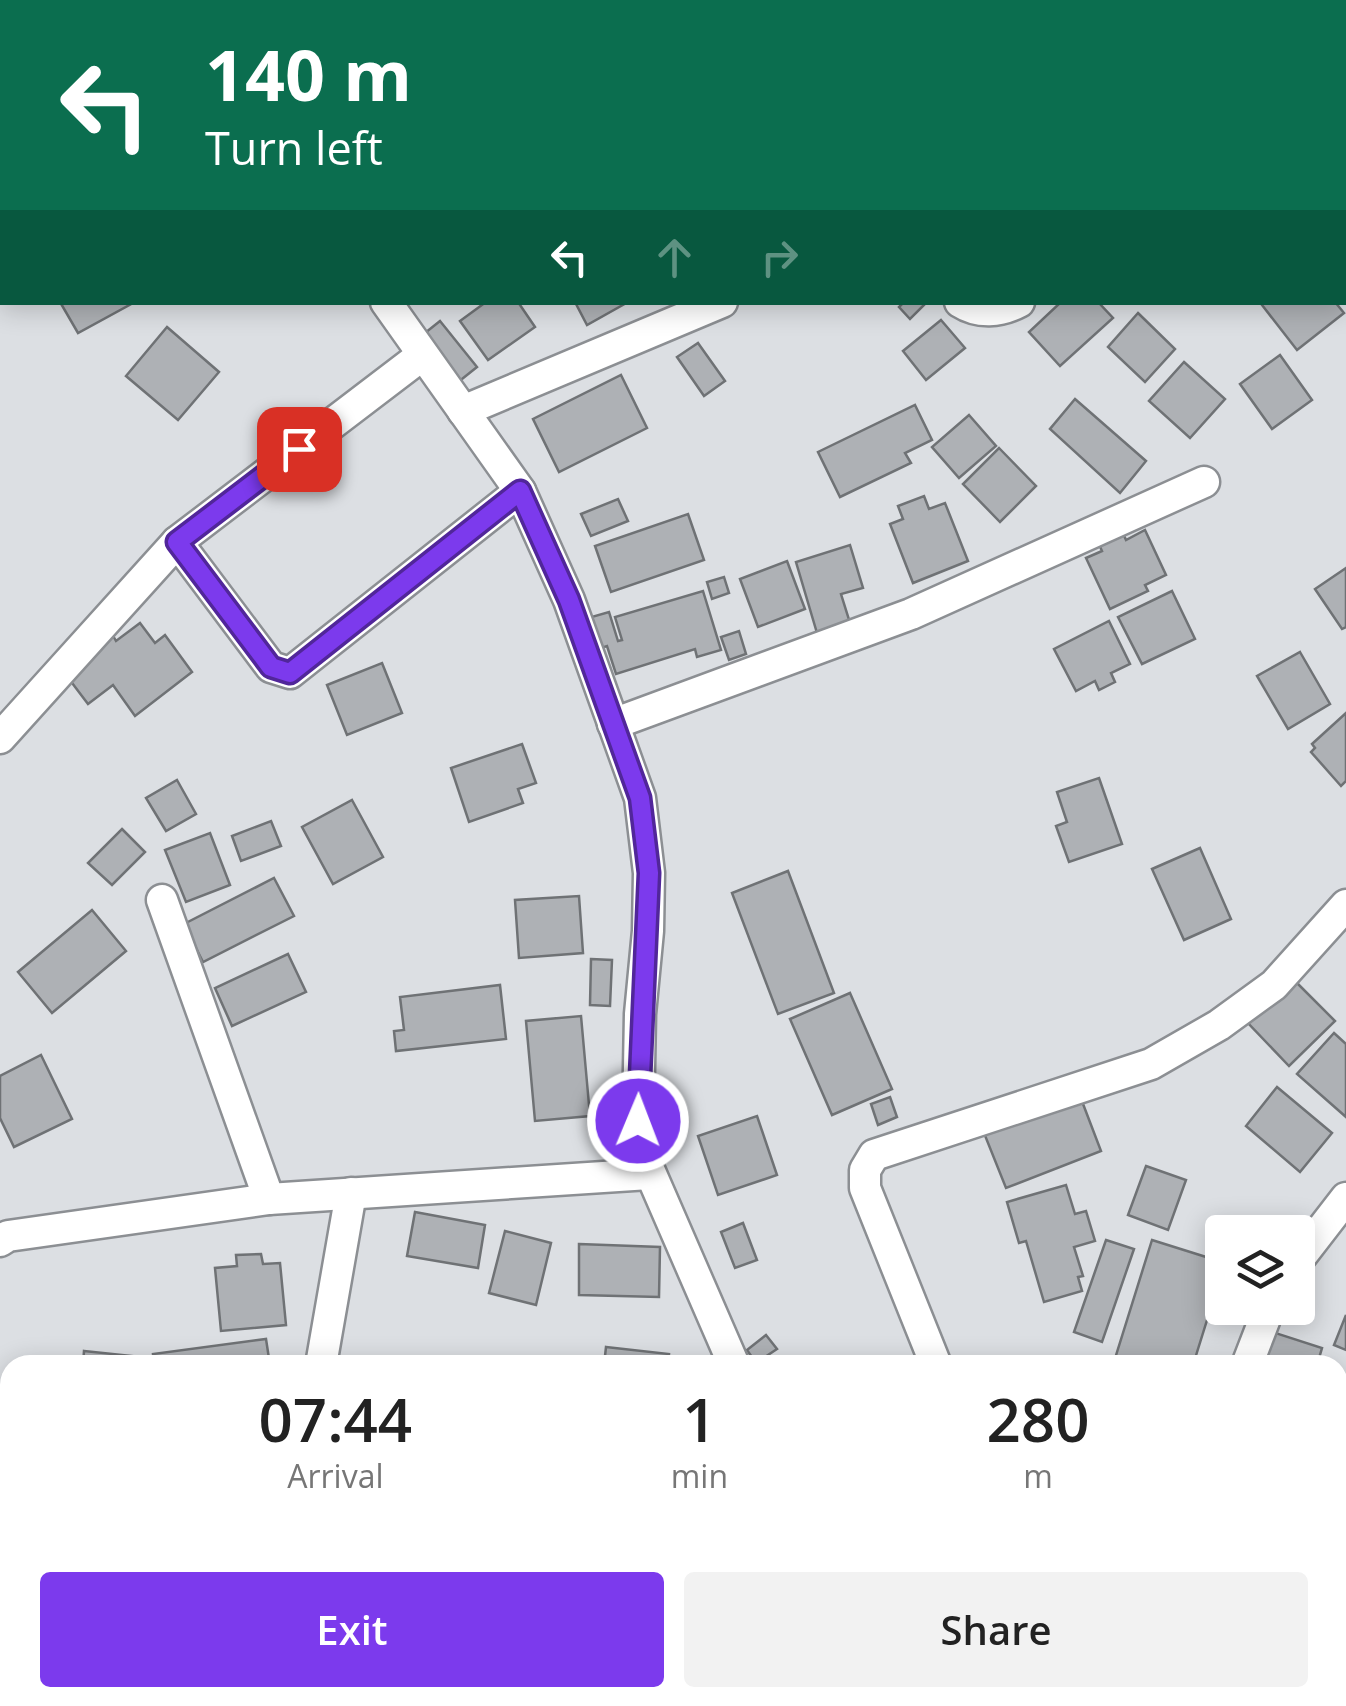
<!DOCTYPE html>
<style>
:root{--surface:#fff;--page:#f2f2f2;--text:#222;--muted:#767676;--accent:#7c3aed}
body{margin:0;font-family:"Open Sans",sans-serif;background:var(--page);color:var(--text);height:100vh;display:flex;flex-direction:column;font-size:38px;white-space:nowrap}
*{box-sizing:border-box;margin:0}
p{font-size:32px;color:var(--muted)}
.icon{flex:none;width:55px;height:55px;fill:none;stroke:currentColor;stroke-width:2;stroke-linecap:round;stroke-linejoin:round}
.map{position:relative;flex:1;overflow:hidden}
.drawer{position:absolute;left:0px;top:1355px;width:1348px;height:352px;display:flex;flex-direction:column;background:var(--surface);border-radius:30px 30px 0 0;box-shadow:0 5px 25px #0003}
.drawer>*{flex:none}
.banner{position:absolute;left:0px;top:0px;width:1348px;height:305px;box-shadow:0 5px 25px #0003;background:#0b6e4f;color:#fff;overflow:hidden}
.buttons{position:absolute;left:1205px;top:1215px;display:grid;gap:20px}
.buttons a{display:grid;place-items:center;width:110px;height:110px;border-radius:10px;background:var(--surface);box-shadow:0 5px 25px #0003;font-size:50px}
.pin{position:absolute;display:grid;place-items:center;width:85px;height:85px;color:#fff;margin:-42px;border-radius:20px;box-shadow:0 5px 15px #0006}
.me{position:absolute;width:110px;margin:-55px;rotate:1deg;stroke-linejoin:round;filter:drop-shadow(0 0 8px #0008)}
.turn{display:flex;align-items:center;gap:35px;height:210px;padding:0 40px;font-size:45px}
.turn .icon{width:130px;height:130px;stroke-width:2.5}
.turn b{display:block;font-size:70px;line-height:85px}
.lanes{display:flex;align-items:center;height:95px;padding:0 40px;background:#0003;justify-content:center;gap:50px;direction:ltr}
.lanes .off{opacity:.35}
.eta{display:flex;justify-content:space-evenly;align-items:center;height:170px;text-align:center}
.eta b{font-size:60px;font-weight:600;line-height:70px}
.button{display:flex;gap:20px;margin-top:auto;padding:20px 40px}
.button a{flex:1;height:115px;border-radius:10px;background:var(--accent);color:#fff;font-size:40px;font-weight:600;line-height:115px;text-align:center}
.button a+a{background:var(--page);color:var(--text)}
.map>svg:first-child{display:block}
.building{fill:#aeb1b5;stroke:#6f7275;stroke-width:2.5}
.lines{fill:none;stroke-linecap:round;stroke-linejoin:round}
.minor-casing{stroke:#8c8f93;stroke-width:35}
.minor{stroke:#fff;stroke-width:30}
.route-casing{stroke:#51269a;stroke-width:25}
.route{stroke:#7c3aed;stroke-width:18}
</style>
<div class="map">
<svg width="1346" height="1706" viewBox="0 0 1346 1706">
<rect width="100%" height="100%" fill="#dcdfe3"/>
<g class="building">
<path d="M6 0H84L86 2H3Z"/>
<path d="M256 0H366L253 2Z"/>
<path d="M601 0H679L675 2Z"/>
<path d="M825 0H903L822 2Z"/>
<path d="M0 20 2 24 0 83Z"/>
<path d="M2 152V216L0 218V154Z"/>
<path d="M60 302H133V303L78 333Z"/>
<path d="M486 302H518L535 327 488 360 460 321Z"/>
<path d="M575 302H628L587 325Z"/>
<path d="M904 302H926V303L910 319 899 307Z"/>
<path d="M1061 302H1098L1113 318 1060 366 1029 332Z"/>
<path d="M1264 302H1335L1344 313 1297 350 1262 305Z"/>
<path d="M1138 313 1175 349 1145 382 1108 347Z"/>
<path d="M941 320 965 348 926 380 903 351Z"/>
<path d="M440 321 477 367 452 387 415 341Z"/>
<path d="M167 327 219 372 178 420 126 376Z"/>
<path d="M698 343 725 381 704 396 677 357Z"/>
<path d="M1280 355 1312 400 1272 429 1240 384Z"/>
<path d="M1184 362 1225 399 1190 438 1149 401Z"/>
<path d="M621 375 647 428 559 472 533 419Z"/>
<path d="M1075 399 1146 461 1120 493 1050 429Z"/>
<path d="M915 405 932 440 905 453 911 463 840 497 818 452Z"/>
<path d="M969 415 996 446 959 478 932 447Z"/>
<path d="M999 448 1036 486 1000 522 963 484Z"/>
<path d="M924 496 929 509 945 503 968 561 913 583 890 524 903 519 898 506Z"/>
<path d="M618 499 628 521 591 536 581 514Z"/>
<path d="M688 514 704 560 611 592 595 546Z"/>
<path d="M1145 530 1166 575 1145 585 1148 591 1110 609 1086 558 1102 551 1098 542 1122 531 1126 540Z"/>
<path d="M850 545 863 588 841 594 850 623 817 633 796 562Z"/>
<path d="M787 561 805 609 758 627 740 579Z"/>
<path d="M1346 568V627L1342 629 1315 589Z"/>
<path d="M724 577 729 593 712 599 707 582Z"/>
<path d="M703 591 721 650 697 657 695 649 616 674 607 646 598 649 588 618 609 612 618 641 622 640 615 617Z"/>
<path d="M1172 591 1195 639 1142 664 1118 617Z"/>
<path d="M1109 621 1130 664 1111 673 1115 682 1099 690 1095 681 1076 691 1054 649Z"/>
<path d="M140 623 155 643 165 635 192 672 135 716 113 685 88 704 63 671 112 634 116 641Z"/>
<path d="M739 631 746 654 729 660 721 637Z"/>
<path d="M1300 652 1330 704 1288 729 1257 676Z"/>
<path d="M382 663 402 713 347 735 327 685Z"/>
<path d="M1346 713V781L1341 786 1311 752 1315 748 1312 744Z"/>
<path d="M522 744 536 783 518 789 523 803 469 822 451 768Z"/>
<path d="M1099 778 1122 844 1069 862 1056 826 1067 822 1057 792Z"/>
<path d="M177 780 196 814 166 831 146 798Z"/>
<path d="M352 800 383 857 333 884 302 827Z"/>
<path d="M271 821 281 846 241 861 232 836Z"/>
<path d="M122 829 145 852 112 885 88 863Z"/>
<path d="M210 833 230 885 186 902 165 850Z"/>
<path d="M1200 848 1231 919 1184 940 1152 869Z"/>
<path d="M788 871 834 993 778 1014 732 893Z"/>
<path d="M274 878 294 916 203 962 184 924Z"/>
<path d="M579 896 583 953 519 958 515 900Z"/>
<path d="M92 910 126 951 52 1013 18 972Z"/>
<path d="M288 954 306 992 232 1026 215 988Z"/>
<path d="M591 959 612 960 610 1006 590 1005Z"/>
<path d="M1292 978 1335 1021 1289 1066 1247 1022Z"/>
<path d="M500 985 506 1039 396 1051 394 1031 404 1030 400 997Z"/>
<path d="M850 993 892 1089 832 1115 790 1019Z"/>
<path d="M581 1016 590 1116 535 1121 526 1021Z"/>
<path d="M1334 1033 1346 1044V1117L1297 1074Z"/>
<path d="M41 1055 72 1119 14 1147 0 1118V1076Z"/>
<path d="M1277 1087 1332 1133 1300 1172 1246 1126Z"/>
<path d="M1080 1096 1101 1151 1006 1188 984 1133Z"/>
<path d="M890 1097 897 1117 878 1125 871 1104Z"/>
<path d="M757 1116 777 1175 718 1195 698 1136Z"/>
<path d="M1146 1166 1186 1180 1168 1230 1128 1215Z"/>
<path d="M1066 1185 1075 1214 1086 1211 1095 1241 1074 1247 1083 1276 1078 1277 1082 1291 1044 1302 1026 1241 1019 1243 1007 1202Z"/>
<path d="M415 1212 485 1225 478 1268 407 1256Z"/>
<path d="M743 1223 757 1260 735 1268 721 1232Z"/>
<path d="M505 1231 551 1243 536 1305 489 1293Z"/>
<path d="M1106 1240 1134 1249 1102 1342 1074 1332Z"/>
<path d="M1152 1240 1222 1262V1272L1193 1365H1113Z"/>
<path d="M579 1244 660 1247 659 1297 579 1295Z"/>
<path d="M261 1254 263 1264 280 1263 286 1325 221 1331 215 1268 237 1266 236 1255Z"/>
<path d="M1346 1315V1350L1334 1345Z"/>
<path d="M1266 1330 1322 1348 1317 1365H1255Z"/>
<path d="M766 1335 777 1349 756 1363 747 1350Z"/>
<path d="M266 1339 270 1365H154L153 1354Z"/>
<path d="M606 1347 669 1354 668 1365H604Z"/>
<path d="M84 1351 142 1357 141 1365H83Z"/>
<path d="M10 1517V1584L0 1577V1531Z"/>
<path d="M1338 1558 1346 1560V1622L1338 1619Z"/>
<path d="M221 1698H258V1706H222Z"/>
<path d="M298 1698H324L323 1704 298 1702Z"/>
<rect x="358" y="1698" width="58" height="8"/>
<path d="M652 1698H709L706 1706H680Z"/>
<path d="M793 1698H855L852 1706H790Z"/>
<path d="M1262 1698H1312L1310 1706H1260Z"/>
</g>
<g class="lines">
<g class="minor-casing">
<g id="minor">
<path d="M220 0 222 2"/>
<path d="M148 2 151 0"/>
<path d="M426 2 431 0"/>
<path d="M1060 2 1063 0"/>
<path d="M0 109 2 107"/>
<path d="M386 302 520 491 569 600 640 798 649 873 648 931 640 1014 638 1121 641 1151 734 1365"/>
<path d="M960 302C979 314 1000 312 1019 302"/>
<path d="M463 411 722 302"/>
<path d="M177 542 271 667 290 673 520 491"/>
<path d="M613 724 911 614 1204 482"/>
<path d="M0 738 177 542 421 356"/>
<path d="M162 900 269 1199"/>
<path d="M0 1241 8 1236 269 1199 649 1174"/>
<path d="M1298 1260 1346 1198"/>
<path d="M321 1365 351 1193"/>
<path d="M936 1365 865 1188V1170L874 1155 1151 1064 1219 1025 1274 985 1346 905"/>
<path d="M1247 1365 1269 1308"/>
<path d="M0 1587 10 1595"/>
<path d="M172 1698 181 1706"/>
<path d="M1121 1698 1143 1706"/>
<path d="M104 1706V1698"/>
<path d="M513 1706 515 1698"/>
<path d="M768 1706 772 1698"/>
</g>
</g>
<use href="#minor" class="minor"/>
</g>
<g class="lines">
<g class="route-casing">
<path id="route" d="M299 449 177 542 271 667 290 673 520 491 569 600 640 798 649 873 638 1121"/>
</g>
<use href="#route" class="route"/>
</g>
</svg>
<div class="buttons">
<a><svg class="icon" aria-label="layers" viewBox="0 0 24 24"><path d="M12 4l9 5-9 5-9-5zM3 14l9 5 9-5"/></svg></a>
</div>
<div class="pin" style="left:299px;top:449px;background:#d93025"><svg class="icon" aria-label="arrive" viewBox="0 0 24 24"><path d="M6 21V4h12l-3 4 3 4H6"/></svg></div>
<svg class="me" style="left:638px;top:1121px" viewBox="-20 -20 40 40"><circle r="17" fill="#7c3aed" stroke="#fff" stroke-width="3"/><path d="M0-11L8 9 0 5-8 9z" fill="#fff"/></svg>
<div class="banner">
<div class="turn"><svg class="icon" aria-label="left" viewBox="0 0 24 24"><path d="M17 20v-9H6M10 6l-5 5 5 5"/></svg><div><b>140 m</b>Turn left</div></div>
<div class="lanes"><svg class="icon" aria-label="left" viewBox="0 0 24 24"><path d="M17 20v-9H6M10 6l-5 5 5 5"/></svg><svg class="icon off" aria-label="ahead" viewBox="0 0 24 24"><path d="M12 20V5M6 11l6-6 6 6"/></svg><svg class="icon off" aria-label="right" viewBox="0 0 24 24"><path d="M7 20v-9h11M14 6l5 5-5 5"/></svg></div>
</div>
<section class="drawer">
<div class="eta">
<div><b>07:44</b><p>Arrival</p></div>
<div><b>1</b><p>min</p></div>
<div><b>280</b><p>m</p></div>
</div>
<div class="button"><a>Exit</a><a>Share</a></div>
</section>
</div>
